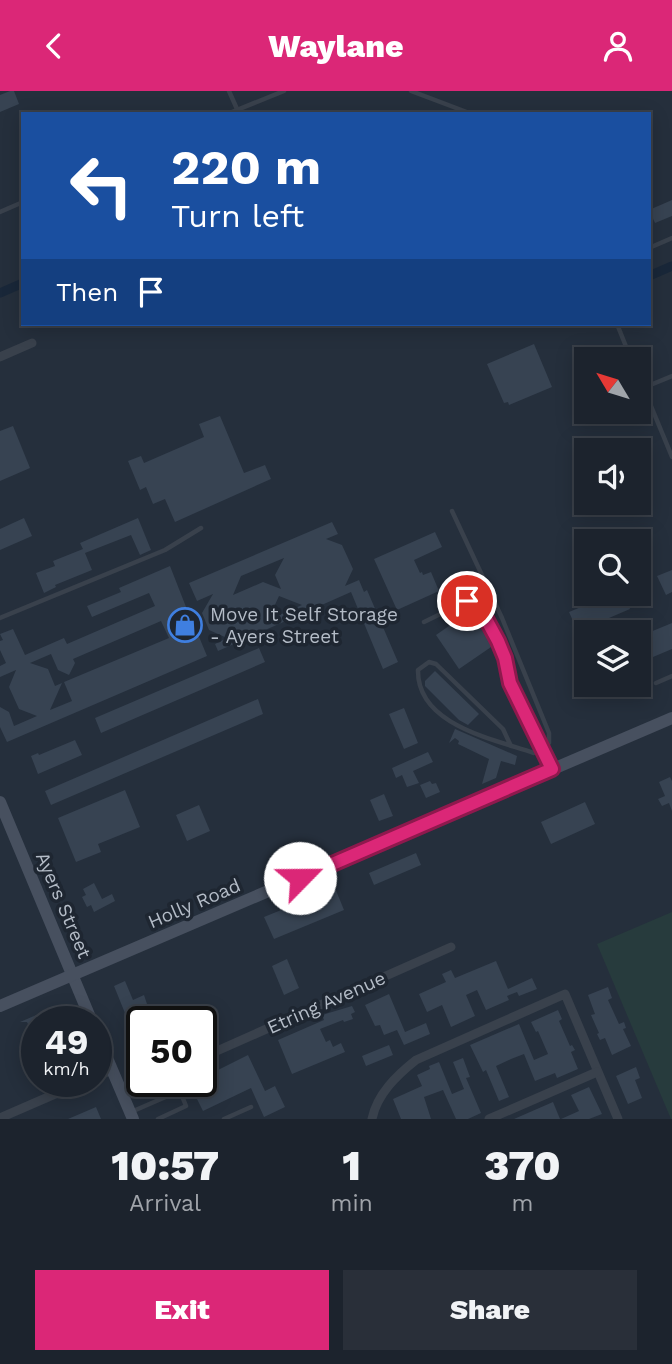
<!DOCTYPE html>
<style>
:root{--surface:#1c232d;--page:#292f39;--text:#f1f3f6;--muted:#a0a4aa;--line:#3a4049;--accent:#db2777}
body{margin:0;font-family:"Work Sans",sans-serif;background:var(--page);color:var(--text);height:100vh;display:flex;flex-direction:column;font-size:26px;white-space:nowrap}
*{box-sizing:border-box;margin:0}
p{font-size:23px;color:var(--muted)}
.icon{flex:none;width:38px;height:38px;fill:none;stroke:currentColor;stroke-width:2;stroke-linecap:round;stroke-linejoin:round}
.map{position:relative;height:1028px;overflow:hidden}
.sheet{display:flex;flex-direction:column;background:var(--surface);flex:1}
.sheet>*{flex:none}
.top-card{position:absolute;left:21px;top:21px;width:630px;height:214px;border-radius:0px;box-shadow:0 4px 18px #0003,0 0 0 2px var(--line);background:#1a4fa0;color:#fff;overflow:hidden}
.needle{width:46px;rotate:308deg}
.buttons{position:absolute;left:574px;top:256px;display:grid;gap:14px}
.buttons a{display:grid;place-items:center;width:77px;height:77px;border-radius:0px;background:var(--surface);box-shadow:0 4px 18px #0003,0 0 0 2px var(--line);font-size:35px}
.speed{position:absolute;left:21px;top:915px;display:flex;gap:14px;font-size:35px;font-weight:700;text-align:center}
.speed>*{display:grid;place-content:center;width:91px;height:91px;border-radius:50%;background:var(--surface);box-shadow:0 4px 18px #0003,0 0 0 2px var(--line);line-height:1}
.speed small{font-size:18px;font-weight:400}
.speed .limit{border:4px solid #111;border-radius:10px;background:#fff;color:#111}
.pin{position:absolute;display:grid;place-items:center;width:60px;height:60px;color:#fff;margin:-30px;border:4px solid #fff;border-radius:50%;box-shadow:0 2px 7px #0007}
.me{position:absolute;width:77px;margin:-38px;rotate:67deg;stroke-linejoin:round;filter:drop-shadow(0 0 5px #0008)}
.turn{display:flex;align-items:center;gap:24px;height:147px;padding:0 35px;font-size:32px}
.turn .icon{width:91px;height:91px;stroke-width:2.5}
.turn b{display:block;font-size:49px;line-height:60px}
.then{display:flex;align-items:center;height:66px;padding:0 35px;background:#0003;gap:14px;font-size:26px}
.eta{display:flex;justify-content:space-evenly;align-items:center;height:119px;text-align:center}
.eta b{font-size:42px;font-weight:800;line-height:49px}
.button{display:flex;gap:14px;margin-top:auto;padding:14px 35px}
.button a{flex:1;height:80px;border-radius:0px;background:var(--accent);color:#fff;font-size:28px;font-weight:800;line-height:80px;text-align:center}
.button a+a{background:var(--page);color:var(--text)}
header{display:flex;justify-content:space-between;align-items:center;height:91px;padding:0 35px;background:var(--accent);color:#fff;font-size:32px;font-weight:800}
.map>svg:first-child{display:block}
.green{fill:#273b3d}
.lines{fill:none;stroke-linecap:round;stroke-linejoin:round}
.canal{stroke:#192739;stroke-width:9}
.building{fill:#374352;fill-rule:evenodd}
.service{stroke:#39414c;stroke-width:4.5}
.minor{stroke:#39414c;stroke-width:9}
.secondary{stroke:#47505f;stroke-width:12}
.route-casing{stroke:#8e194d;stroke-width:18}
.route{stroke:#db2777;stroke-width:12}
.labels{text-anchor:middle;stroke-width:7;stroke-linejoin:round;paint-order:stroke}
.poi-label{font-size:19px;fill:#b4bcc7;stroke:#1e2631;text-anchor:start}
.street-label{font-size:19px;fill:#b4bcc7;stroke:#1e2631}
</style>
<header><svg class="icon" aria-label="back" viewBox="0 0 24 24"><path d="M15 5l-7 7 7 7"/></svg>Waylane<svg class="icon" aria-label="person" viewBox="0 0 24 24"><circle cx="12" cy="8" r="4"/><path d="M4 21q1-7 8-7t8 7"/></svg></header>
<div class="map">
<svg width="672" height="1028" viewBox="0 0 672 1028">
<rect width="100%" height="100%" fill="#252f3c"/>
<path class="green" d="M672 821V1028H671L597 853Z"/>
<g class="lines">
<g class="canal">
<path d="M649 185 672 175"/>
<path d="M0 202 23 192"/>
</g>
</g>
<g class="building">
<path d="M10 0H14L19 13 0 21V4Z"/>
<path d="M672 109V125L655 132 649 119Z"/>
<path d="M534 253 552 296 509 314 508 311 504 312 487 273Z"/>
<path d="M220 325 244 382 265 374 271 388 175 431 165 408 153 413 146 396 140 399 128 370 141 365 144 372 204 346 199 333Z"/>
<path d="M13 335 30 377 0 390V340Z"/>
<path d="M24 427 32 445 0 459V438Z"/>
<path d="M138 427 151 459 140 464 131 444 85 462 92 479 55 494 56 496 44 502 36 482 55 475 53 470 83 458 80 452Z"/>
<path d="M332 431 338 443 326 448 342 454 353 478 345 495 359 489 364 501 367 499 398 571 383 578 351 501 218 560 215 553 227 547 209 539 202 522 213 503 197 510 189 492ZM284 467 275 484 281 498 263 491 233 504 241 485ZM279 505 302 514 268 529Z"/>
<path d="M435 441 442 456 414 469 420 482 422 481 423 484 431 481 439 500 397 519 374 468Z"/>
<path d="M170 475 188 521 179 543 195 536 207 565 7 651 0 636V616L9 621 14 635 37 625 19 618 9 596 16 579 0 586V575L6 572 0 559V550L3 549 0 543 13 538 25 564 64 547 67 553 155 515 149 502 92 526 87 515 121 501 119 497ZM161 530 169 547 64 591 72 610 50 619 62 592 55 595 48 578 30 572 51 563 58 579 69 584 75 572 73 568Z"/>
<path d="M672 479V501L666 504 657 485Z"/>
<path d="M604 502H623L630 518 609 527 615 541H586V559L569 521 605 506Z"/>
<path d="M472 519 494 554 459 578 436 544Z"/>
<path d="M672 532V558L653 566 643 544Z"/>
<path d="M259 557 265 571 101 642 95 627Z"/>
<path d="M435 580 479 623 468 634 459 629 425 595V590Z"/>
<path d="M258 608 263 623 51 714 45 700Z"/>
<path d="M404 617 418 652 404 658 389 623Z"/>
<path d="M455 638 517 665 515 674 501 670 496 687 482 693 489 668 458 653 459 650 455 647 449 652Z"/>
<path d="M75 649 82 664 38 683 31 665 38 662 39 664Z"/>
<path d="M428 661 433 671 413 680 419 692 407 696 402 684 396 687 392 677Z"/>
<path d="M670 686 672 690V720L669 712 662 715 658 708 665 705 659 691Z"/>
<path d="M430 690 432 693 436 692 440 701 426 707 420 694Z"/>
<path d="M125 699 140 736 98 753 101 761 76 771 58 727Z"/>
<path d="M384 703 393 725 379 730 370 709Z"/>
<path d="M585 711 595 733 551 753 541 731Z"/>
<path d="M199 714 210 740 187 750 176 724Z"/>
<path d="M416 762 421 774 374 794 369 782Z"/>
<path d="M94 792 102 808 112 803 115 810 94 821 91 814 87 816 82 806 86 804 83 798Z"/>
<path d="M335 797 344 819 274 848 264 826Z"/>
<path d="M287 868 299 897 284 904 272 875Z"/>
<path d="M496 870 508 898 532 887 537 898 519 905 517 901 507 905 509 909 486 919 477 899 466 904 475 925 451 936 442 914 427 921 419 903 446 891 442 883 451 879 455 887Z"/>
<path d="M125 890 133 909 144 904 147 913 136 917 140 928 129 932 114 895Z"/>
<path d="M608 896 612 907 608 909 619 933 624 931 626 937 623 938 631 955 612 964 605 947 600 949 597 943 599 942 591 924 595 923 588 904Z"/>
<path d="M389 903 405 941 426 932 430 943 404 954 397 939 384 944 380 934 375 935 365 914Z"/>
<path d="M352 915 355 921 351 923 353 928 344 931 343 929 320 938 326 951 330 949 333 956 341 952 345 961 292 983 278 949 324 929 322 924Z"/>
<path d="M48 919 53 931H37V954L27 931H20Z"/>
<path d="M558 919 562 928 559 930 570 955 572 954 575 959 571 961 578 978 557 987 555 982 535 990 524 963 511 968 496 975 509 1006 499 1010 486 979 483 981 470 954 519 933 534 969 548 963 538 940 536 941 531 931Z"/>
<path d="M389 954 393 964 366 975 362 965Z"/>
<path d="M248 964 265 1000 275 995 285 1016 264 1026 251 997 203 1020 194 1002 200 1000 198 997 209 992 206 985Z"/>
<path d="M463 967 470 986 466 987 481 1022 468 1028H456L443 999 424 1006 431 1028H401L393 1008 422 995 417 984 430 978 429 975 439 971 452 1003 464 998 453 971Z"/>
<path d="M636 976 640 987 635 989 642 1007 628 1013 616 985Z"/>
<path d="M589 996 602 1023 589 1028H561L579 1020 571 1004Z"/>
<path d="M553 1011 560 1028H514Z"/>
<path d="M96 1016 101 1028H68Z"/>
</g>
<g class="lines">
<g class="service">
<path d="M229 0 237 18"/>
<path d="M411 0 472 23"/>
<path d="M227 23 284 0"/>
<path d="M0 121 23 111"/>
<path d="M649 157 672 147"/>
<path d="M617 233 631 268"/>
<path d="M639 286 672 366"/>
<path d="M643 297 672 285"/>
<path d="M452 420 502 527 549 642V652L534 662C493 648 417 634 418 579L429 571 436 573 503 638 510 653"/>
<path d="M0 527 165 459 201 437"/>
<path d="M424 531 467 510 478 513 498 550 505 567 511 592 551 677"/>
<path d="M656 592 672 585"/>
<path d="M131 1021 184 998 182 990"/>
<path d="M158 1028 186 1015 180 1000"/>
<path d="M224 1028 251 1016"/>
</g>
<g class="minor">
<path d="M0 266 32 252"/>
<path d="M201 967 451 856"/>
<path d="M96 986 112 979"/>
<path d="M122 1002 148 990"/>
<path d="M0 1027 85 990"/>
<path d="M372 1028C377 1003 397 984 416 969L565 903 618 1028"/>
<path d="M489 1028 597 981"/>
</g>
<g class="secondary">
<path d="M0 711 92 931"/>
<path d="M0 915 672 627"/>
<path d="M96 941 133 1028"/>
</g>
</g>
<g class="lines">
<g class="route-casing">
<path id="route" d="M300 787 552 678 510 592 505 567 498 550 478 513 467 510"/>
</g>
<use href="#route" class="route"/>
</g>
<defs>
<g id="shop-ring" transform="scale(1.75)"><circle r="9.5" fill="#1e2631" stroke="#3f7fe0" stroke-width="1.5"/><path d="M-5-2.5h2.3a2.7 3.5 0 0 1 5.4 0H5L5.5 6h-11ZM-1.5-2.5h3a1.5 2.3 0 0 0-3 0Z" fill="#3f7fe0"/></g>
</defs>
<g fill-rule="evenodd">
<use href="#shop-ring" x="185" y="534"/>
</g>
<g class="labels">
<g class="poi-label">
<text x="210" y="530">Move It Self Storage<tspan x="210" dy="22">- Ayers Street</tspan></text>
</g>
<g class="street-label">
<text transform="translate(194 812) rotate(-23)" y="7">Holly Road</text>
<text transform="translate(64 814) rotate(67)" y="7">Ayers Street</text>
<text transform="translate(326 911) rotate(-24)" y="7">Etring Avenue</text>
</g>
</g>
</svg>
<div class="buttons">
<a><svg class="needle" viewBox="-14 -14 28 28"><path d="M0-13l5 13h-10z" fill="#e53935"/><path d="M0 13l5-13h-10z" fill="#a0a4aa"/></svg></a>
<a><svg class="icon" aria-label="sound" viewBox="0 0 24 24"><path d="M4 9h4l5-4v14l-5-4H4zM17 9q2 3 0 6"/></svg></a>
<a><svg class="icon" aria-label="search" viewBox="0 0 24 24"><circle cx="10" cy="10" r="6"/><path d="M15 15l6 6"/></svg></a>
<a><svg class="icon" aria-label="layers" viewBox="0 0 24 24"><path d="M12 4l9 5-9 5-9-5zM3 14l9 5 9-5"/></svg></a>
</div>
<div class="speed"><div>49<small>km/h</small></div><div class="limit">50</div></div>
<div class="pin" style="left:467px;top:510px;background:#d93025"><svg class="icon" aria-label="arrive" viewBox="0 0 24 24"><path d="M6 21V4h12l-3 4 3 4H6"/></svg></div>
<svg class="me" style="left:300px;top:787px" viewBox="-20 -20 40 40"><circle r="19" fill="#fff"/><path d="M0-13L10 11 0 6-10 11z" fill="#db2777"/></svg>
<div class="top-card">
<div class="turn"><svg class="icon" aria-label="left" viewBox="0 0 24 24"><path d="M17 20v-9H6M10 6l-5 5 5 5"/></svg><div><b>220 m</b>Turn left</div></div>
<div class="then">Then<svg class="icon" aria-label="arrive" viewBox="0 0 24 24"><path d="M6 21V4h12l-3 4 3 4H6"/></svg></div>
</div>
</div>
<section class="sheet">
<div class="eta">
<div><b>10:57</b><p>Arrival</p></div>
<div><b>1</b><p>min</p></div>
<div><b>370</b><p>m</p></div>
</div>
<div class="button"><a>Exit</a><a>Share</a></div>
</section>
